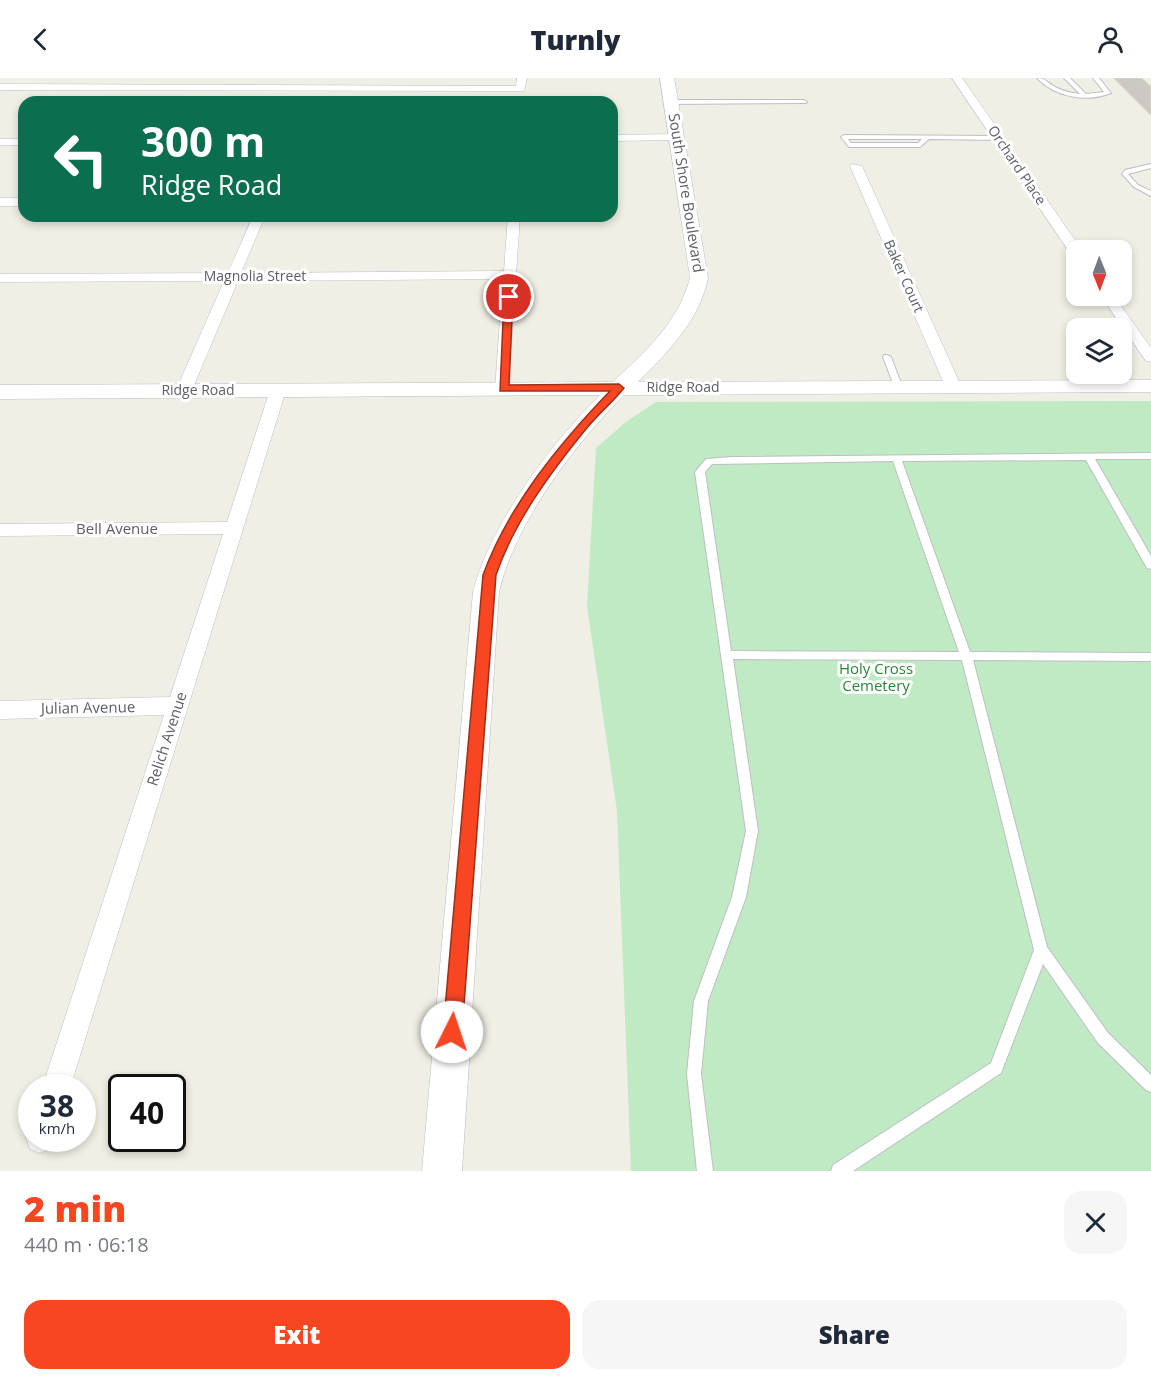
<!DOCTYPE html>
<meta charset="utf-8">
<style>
:root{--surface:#fff;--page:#f6f6f7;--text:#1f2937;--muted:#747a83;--accent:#f84623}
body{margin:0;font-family:"Open Sans",sans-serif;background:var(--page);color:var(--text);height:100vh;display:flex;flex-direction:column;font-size:22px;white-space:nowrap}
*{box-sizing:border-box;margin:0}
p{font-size:20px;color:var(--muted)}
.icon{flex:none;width:33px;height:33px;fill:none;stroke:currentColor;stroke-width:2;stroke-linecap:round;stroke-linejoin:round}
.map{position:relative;height:1093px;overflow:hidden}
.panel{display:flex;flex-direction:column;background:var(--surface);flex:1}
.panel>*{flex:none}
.hud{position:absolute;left:18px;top:18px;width:600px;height:126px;border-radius:18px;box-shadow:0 3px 9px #0003;background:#0b6e4f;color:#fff;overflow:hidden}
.needle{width:39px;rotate:179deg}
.buttons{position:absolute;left:1066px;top:162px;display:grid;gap:12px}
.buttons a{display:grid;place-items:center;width:66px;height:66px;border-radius:12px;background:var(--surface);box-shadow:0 3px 9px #0003;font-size:30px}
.speed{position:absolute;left:18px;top:996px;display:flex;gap:12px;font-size:30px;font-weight:700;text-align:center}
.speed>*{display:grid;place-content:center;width:78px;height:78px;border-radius:50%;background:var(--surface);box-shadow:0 3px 9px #0003;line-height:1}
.speed small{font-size:15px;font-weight:400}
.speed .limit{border:3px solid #111;border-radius:9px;background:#fff;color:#111}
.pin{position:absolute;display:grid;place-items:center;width:51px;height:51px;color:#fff;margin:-26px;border:3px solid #fff;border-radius:50%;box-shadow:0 2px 6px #0007}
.me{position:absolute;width:66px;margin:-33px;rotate:4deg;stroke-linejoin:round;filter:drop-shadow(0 0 4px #0008)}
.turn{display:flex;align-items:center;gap:21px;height:126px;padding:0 24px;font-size:27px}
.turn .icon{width:78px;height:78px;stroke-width:2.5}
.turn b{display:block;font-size:42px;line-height:51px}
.round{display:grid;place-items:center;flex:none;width:63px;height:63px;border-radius:18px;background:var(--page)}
.headline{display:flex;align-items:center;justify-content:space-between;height:102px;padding:0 24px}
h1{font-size:36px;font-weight:800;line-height:45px;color:var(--accent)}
.cta{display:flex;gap:12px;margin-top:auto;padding:12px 24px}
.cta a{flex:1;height:69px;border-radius:18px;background:var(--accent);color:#fff;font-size:24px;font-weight:800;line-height:69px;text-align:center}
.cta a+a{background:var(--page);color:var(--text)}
header{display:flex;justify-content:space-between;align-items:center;height:78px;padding:0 24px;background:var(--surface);font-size:27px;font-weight:800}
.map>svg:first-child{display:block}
.green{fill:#c0eac3}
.building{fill:#ccc9c2;stroke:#d6d2c3;stroke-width:1.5}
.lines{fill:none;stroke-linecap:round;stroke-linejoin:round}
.lane-casing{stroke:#bdbec5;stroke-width:2}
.street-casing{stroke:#bdbec5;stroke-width:1}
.secondary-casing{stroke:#babdc4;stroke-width:1}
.lane{fill:#fff;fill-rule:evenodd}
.street{fill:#fff;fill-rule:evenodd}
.secondary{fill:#fff;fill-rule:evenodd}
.route{fill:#f84623;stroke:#a12e17;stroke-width:1.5}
.labels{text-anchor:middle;stroke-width:6;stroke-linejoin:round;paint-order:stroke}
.far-street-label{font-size:14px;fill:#5d6067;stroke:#fff}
.street-label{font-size:15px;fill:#5d6067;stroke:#fff}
.park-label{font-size:15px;fill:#2d8539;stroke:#fff}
</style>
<header><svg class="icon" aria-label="back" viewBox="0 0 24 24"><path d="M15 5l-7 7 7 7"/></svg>Turnly<svg class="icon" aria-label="person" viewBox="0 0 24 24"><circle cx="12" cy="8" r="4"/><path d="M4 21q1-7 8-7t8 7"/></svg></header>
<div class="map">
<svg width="1151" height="1093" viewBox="0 0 1151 1093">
<rect width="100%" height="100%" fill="#f0efe5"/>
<path class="green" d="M1151 323V1093H631L617 733 587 528 596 370 627 343 656 324Z"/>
<path class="building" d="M1114 0H1141L1151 9V37Z"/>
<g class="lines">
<g class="lane-casing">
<g id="lane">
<path d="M1037 0C1045 0 1048 5 1055 9 1063 13 1071 15 1080 16L1064 0H1070L1086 16 1104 14 1093 0H1099L1111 15C1087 25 1055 19 1037 0Z"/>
<path d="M804 22 807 24 806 25 671 26 668 24 671 22Z"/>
<path d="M844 57 999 58 1002 60 999 62 929 61 920 69H849L841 59ZM848 61H922L918 65H851Z"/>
<path d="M1151 86V90L1128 96 1138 107 1151 113V118L1134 109 1122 96 1125 92Z"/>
<path d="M884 277H887L891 279 902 308 901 310 898 311 894 308 883 279Z"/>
<path d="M1151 375V381H1095L1151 478V491L1147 490 1086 382 902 383 970 574 1151 575V583L973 582 1047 869 1108 955 1151 997V1014L1146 1012 1098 965 1043 886 1001 995 853 1093H831L833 1087 991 985 1034 872 962 582 733 581 758 753 746 819 708 923 701 996 713 1093H697L687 996 694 923 732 819 746 753 695 394 706 381 732 379ZM893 383 959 574 731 573 705 394 712 386Z"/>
</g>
</g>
<g class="street-casing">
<g id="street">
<path d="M517 0H527L524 13 0 12V6L516 8Z"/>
<path d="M952 0H962L1082 172H1077V179L1072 178Z"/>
<path d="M612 57 677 56 682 59 677 62 612 63Z"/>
<rect x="0" y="61" width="24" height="6"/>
<path d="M852 86 862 88 961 308 958 311H948L945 308 850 88Z"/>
<rect x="0" y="120" width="24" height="8"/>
<path d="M253 138H265L241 195 504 193 508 138H520L508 314H498L495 311 503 201 238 203 192 312 184 317 176 312 224 203 0 204V196L228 195Z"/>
<path d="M1101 218H1114L1151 270V284L1146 283Z"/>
<path d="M278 307 286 312 70 1010H42L164 637 0 641V623L170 619 223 456 0 458V446L227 444 270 312Z"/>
<path d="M32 1049V1060H54L50 1071 40 1075 30 1071 26 1060Z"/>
</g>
</g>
<g class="secondary-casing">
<path id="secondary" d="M660 0H674L708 200C699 243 668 274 638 304L1151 302V314L624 317C574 367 515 445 499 514L462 1093H422L473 514C490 447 551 365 600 317L0 321V307L613 304C645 274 679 244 690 200Z"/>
</g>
<use href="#lane" class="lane"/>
<use href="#street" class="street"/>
<use href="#secondary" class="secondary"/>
</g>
<path class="route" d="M509 217 513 219 509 307 619 306 624 310C613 324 598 336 586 351 550 395 514 444 496 497L462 954 459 961 452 964 446 961 443 954 483 497C508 428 559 366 610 313H500L504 219Z"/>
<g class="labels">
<g class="far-street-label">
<text transform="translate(1017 87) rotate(56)" y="5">Orchard Place</text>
<text x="255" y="203">Magnolia Street</text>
<text transform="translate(904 198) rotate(66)" y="5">Baker Court</text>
<text x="683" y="314">Ridge Road</text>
<text x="198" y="317">Ridge Road</text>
</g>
<g class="street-label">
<text transform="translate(686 115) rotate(81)" y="5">South Shore Boulevard</text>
<text x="117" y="456">Bell Avenue</text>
<text transform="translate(88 630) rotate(-1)" y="5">Julian Avenue</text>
<text transform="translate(167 661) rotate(-72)" y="5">Relich Avenue</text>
</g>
<g class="park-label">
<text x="876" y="596">Holy Cross<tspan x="876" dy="17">Cemetery</tspan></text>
</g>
</g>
</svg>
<div class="buttons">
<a><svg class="needle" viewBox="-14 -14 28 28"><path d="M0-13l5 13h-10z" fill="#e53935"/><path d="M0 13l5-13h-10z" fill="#747a83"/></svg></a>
<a><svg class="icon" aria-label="layers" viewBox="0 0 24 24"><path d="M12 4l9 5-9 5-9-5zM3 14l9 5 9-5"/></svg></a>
</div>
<div class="speed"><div>38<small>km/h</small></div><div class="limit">40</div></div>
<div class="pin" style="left:509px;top:219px;background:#d93025"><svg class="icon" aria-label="arrive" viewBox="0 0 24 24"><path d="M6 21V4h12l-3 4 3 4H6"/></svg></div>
<svg class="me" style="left:452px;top:954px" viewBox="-20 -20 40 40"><circle r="19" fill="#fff"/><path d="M0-13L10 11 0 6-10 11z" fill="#f84623"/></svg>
<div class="hud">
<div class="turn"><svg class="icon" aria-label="left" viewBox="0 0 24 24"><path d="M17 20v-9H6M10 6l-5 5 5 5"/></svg><div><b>300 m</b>Ridge Road</div></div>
</div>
</div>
<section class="panel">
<div class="headline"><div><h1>2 min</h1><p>440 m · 06:18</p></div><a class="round"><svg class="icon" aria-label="close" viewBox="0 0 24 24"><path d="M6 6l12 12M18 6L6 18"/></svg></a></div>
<div class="cta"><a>Exit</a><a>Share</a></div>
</section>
